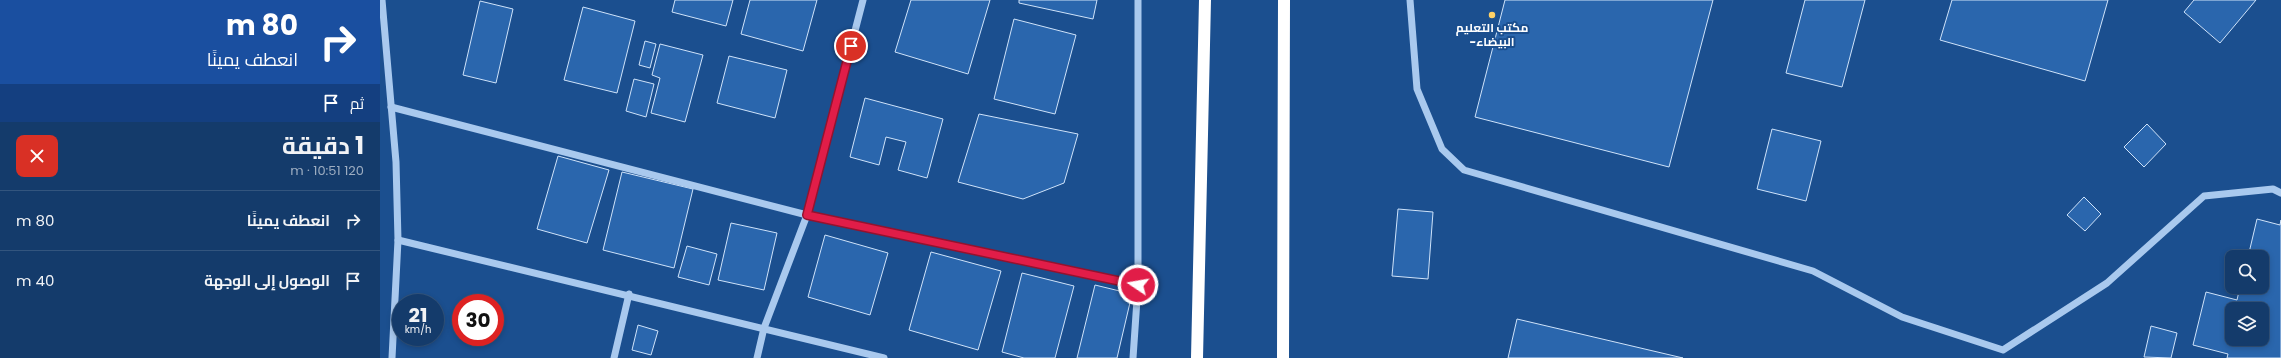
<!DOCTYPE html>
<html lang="ar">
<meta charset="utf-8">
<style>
:root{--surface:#143b6b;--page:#214673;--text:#f1f3f6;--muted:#9dadc1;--line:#33557e}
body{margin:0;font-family:Poppins,Cairo,sans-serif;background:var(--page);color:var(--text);direction:rtl;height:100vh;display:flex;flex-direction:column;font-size:15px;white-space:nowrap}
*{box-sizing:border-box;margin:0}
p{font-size:13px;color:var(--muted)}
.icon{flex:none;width:22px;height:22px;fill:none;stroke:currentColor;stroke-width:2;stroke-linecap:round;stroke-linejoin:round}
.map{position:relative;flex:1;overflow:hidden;direction:ltr}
.drawer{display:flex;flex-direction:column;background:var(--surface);width:380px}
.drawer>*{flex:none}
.top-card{background:#1a4fa0;color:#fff;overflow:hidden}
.buttons{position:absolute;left:1845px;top:250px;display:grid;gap:8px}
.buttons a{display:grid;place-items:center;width:44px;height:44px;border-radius:8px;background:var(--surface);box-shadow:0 2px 6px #0003,0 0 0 1px var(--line);font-size:20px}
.speed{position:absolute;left:12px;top:294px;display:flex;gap:8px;font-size:20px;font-weight:700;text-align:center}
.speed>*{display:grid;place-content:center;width:52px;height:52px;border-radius:50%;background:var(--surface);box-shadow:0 2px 6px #0003,0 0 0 1px var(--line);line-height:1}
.speed small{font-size:10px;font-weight:400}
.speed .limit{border:6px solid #d22;background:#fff;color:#111}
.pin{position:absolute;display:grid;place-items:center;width:34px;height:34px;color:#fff;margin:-17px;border:2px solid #fff;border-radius:50%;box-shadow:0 1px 4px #0007}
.me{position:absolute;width:44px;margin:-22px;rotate:282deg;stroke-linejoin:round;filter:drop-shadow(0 0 3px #0008)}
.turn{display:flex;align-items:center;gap:14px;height:84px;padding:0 16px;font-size:18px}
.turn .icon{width:52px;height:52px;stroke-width:2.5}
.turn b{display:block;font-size:28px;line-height:34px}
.then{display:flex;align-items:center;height:38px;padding:0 16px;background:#0003;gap:8px;font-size:15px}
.round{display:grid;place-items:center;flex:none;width:42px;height:42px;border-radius:8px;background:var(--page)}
.overview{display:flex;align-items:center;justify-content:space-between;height:68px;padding:0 16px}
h1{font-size:24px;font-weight:700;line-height:30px}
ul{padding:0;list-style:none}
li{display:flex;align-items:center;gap:12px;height:60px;padding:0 16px;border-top:1px solid var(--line)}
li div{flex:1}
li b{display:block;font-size:15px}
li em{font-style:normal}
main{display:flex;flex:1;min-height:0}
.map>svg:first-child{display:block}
.building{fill:#2a66ad;stroke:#cfe3fa;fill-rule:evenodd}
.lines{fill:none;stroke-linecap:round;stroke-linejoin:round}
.minor{stroke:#a9c9ee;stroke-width:7}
.highway{stroke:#fff;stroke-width:12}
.route-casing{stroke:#92132f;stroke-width:10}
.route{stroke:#e11d48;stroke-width:7}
.poi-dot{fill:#ffd166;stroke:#1b4f8f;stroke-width:1.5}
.labels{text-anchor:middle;stroke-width:4;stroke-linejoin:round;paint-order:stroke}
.poi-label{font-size:12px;font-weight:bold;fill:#fff;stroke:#1b4f8f}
</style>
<main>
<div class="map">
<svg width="1901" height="358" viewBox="0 0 1901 358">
<rect width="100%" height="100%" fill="#1b4f8f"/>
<g class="building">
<path d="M295 0H353L346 26 292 12Z"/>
<path d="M370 0H437L423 51 361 34Z"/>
<path d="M531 0H610L588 74 515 52Z"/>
<path d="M639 0H717L713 19 639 3Z"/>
<path d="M1125 0H1333L1289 167 1095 117Z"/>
<path d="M1425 0H1485L1462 87 1406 73Z"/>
<path d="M1572 0H1728L1705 81 1560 40Z"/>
<path d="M1814 0H1876L1840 43 1804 12Z"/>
<path d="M100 1 133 9 116 83 83 75Z"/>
<path d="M203 7 255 21 237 93 184 80Z"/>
<path d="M634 19 696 35 675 114 614 99Z"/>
<path d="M265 41 276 44 270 68 259 65Z"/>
<path d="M280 44 323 55 305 122 271 113 280 78 272 75Z"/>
<path d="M349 56 407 70 395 118 337 103Z"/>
<path d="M254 79 274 84 266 117 246 111Z"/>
<path d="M485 98 563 119 547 178 518 170 526 142 506 137 499 165 470 157Z"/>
<path d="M599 114 698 134 684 183 643 199 578 182Z"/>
<path d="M1767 124 1786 144 1764 167 1744 147Z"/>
<path d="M1392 129 1441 141 1426 201 1377 189Z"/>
<path d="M178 156 229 170 207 243 157 229Z"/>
<path d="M242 172 313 189 294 268 223 250Z"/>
<path d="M1704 197 1721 214 1705 231 1687 215Z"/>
<path d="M1018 209 1053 212 1048 279 1012 276Z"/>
<path d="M1877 219 1900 225 1901 220V358H1847L1848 354 1813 345 1826 292 1857 300 1860 287H1882V257H1868ZM1852 309H1882V339H1852Z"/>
<path d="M351 223 397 233 384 290 338 280Z"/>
<path d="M445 235 508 253 490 315 428 297Z"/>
<path d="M307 246 337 254 329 285 298 277Z"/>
<path d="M551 252 621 271 598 350 529 330Z"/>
<path d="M642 273 694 286 675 358H644L622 352Z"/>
<path d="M715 285 752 294 737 358H697Z"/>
<path d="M1137 319 1303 358H1128Z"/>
<path d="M258 325 278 331 271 355 252 350Z"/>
<path d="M1771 326 1797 333 1791 358 1764 357Z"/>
</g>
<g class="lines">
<g class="minor">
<path d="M2 0 16 162 18 240 12 358"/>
<path d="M1030 0 1037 89 1062 149 1084 170 1433 271 1522 317 1623 350 1727 283 1824 196 1893 189 1901 193"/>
<path d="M11 107 427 215 758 285"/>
<path d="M18 240 504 358"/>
<path d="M234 358 249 294"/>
<path d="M377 358 384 328 427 215 483 0"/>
<path d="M753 358 758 285V0"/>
</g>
<g class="highway">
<path d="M817 358 825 0"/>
<path d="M903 358 904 0"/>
</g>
</g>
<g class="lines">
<g class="route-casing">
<path id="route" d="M471 46 427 215 758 285"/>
</g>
<use href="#route" class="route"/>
</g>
<circle class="poi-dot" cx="1112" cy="15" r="4"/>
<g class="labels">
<g class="poi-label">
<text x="1112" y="32">مكتب التعليم<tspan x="1112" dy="14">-البيضاء</tspan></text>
</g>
</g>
</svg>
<div class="buttons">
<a><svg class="icon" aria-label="search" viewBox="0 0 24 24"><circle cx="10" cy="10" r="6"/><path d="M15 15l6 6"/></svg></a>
<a><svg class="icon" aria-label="layers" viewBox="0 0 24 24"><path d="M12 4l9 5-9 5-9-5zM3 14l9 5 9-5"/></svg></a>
</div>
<div class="speed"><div>21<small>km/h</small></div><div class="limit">30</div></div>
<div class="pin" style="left:471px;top:46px;background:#d93025"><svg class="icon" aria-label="arrive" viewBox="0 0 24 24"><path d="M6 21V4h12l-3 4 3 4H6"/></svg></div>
<svg class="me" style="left:758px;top:285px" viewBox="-20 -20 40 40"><circle r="17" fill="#e11d48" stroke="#fff" stroke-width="3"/><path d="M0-11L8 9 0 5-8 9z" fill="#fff"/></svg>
</div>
<section class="drawer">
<div class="top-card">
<div class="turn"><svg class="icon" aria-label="right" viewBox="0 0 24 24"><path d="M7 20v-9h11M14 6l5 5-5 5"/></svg><div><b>80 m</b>انعطف يمينًا</div></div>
<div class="then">ثم<svg class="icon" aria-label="arrive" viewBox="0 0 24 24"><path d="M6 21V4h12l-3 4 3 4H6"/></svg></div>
</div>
<div class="overview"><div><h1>1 دقيقة</h1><p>120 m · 10:51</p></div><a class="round" style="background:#d93025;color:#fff"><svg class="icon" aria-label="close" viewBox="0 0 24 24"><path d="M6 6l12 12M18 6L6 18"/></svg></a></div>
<ul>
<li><svg class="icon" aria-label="right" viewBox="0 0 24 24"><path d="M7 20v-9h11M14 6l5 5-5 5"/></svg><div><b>انعطف يمينًا</b></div><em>80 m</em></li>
<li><svg class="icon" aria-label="arrive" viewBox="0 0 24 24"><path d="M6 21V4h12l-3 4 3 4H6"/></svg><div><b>الوصول إلى الوجهة</b></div><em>40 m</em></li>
</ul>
</section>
</main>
